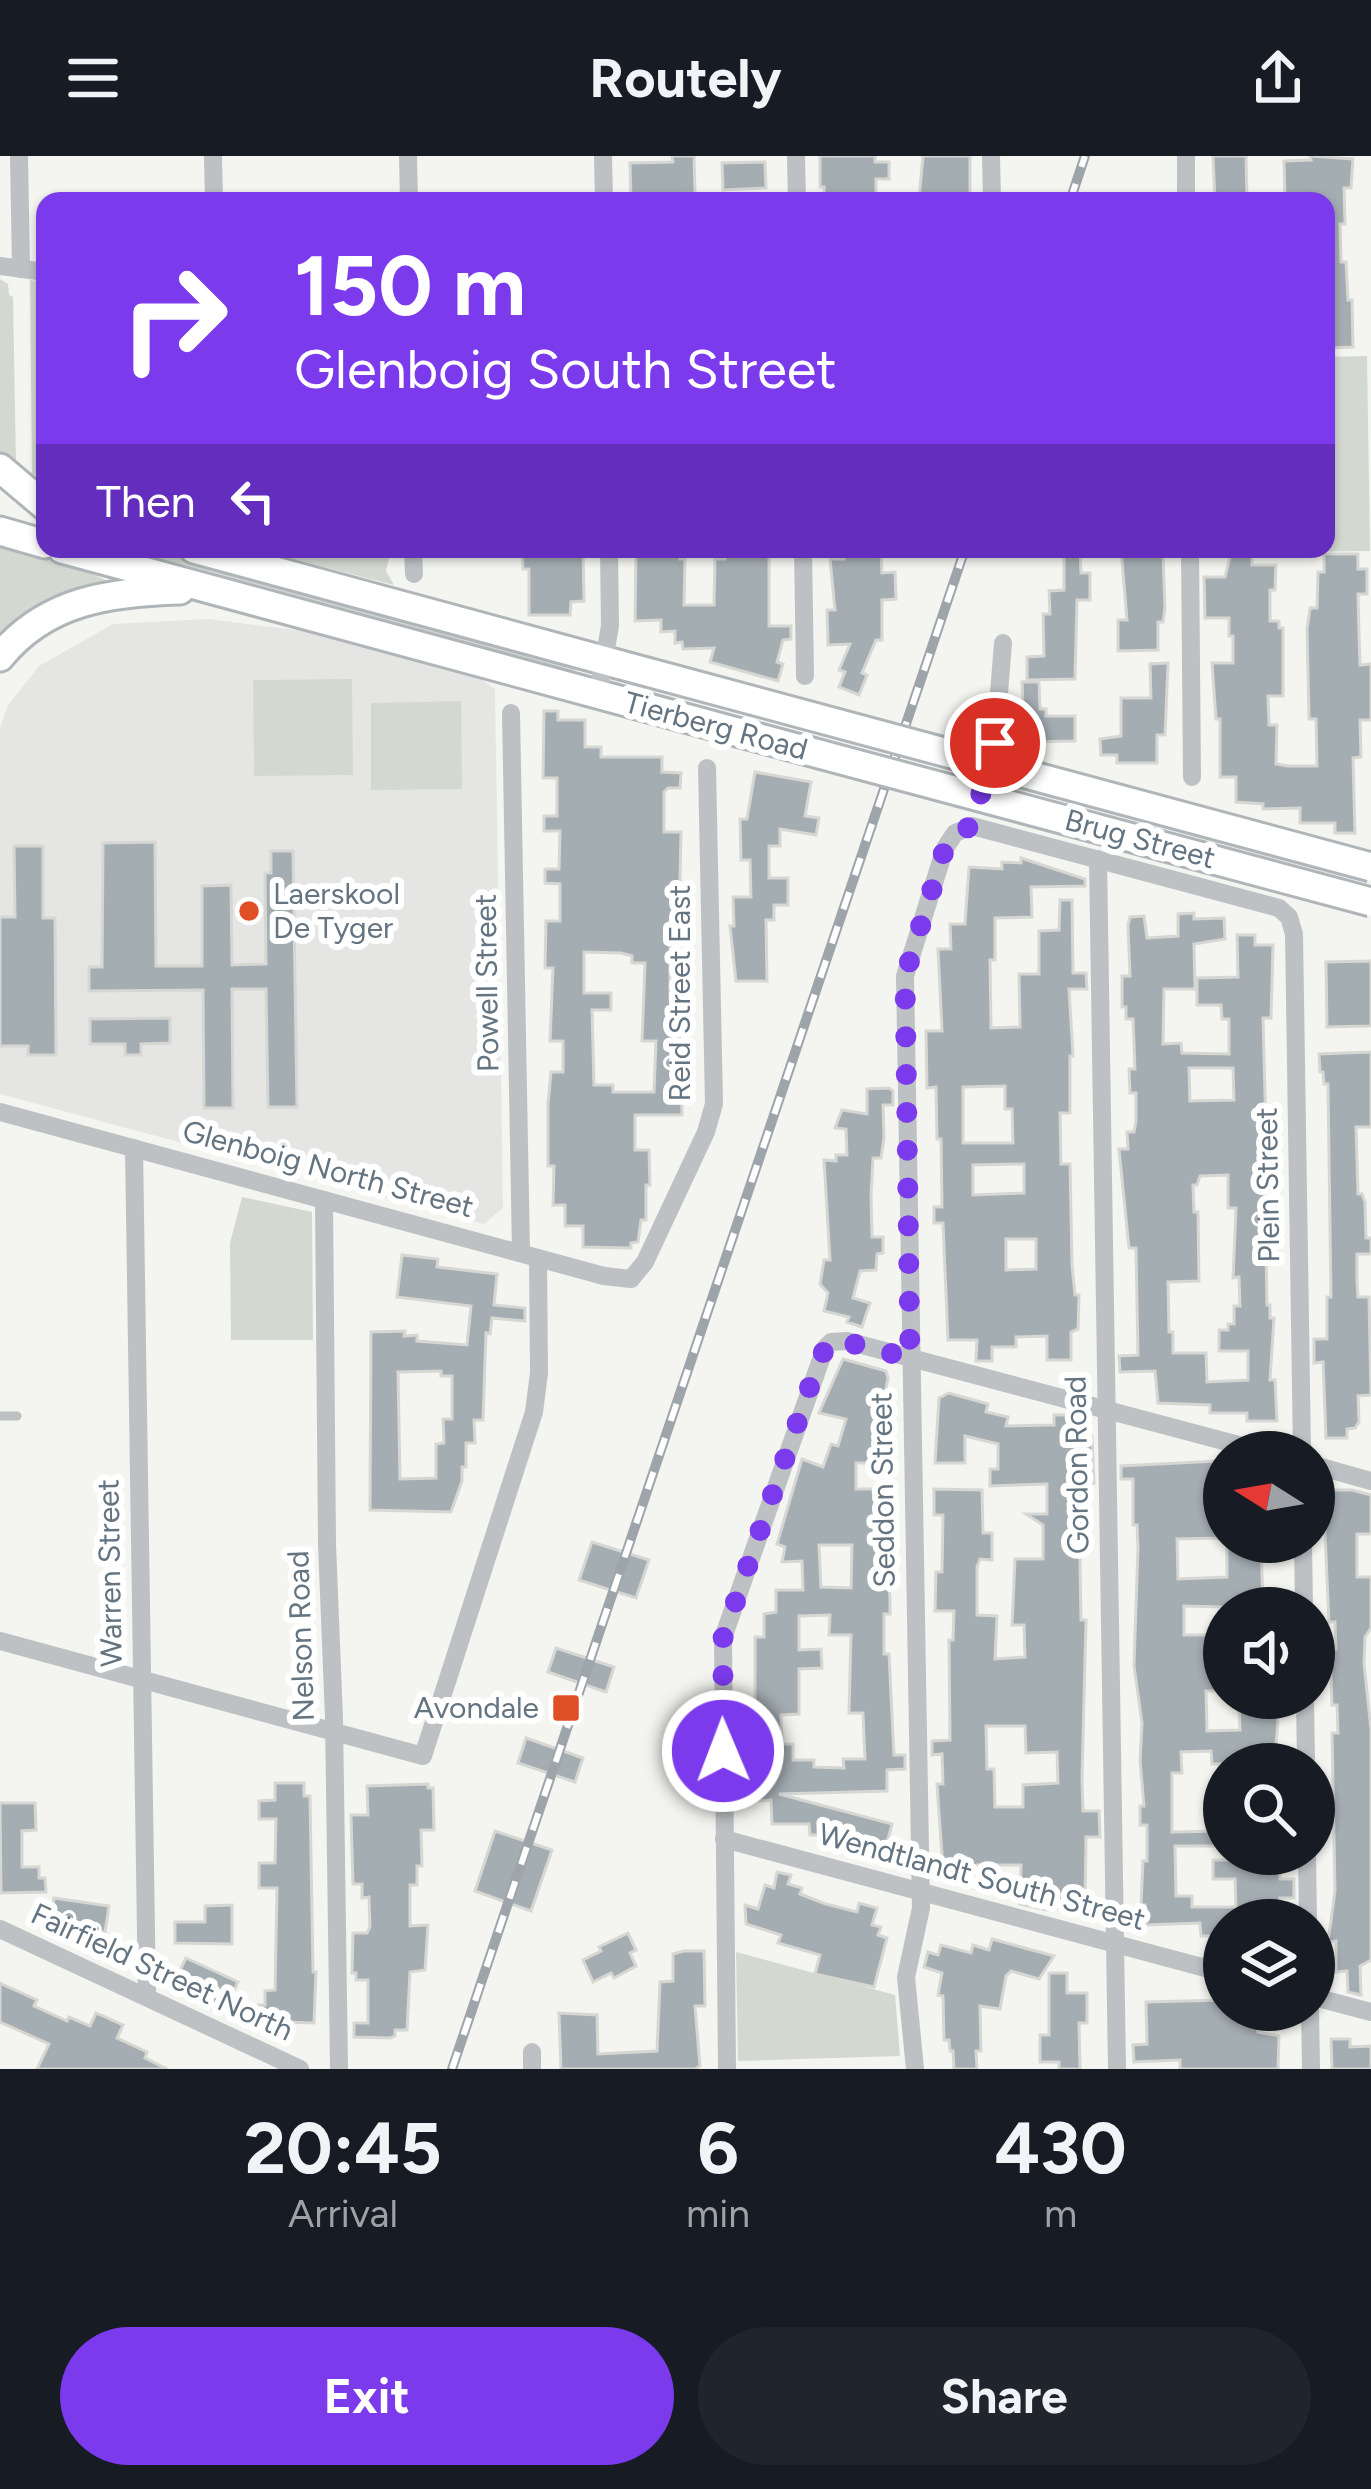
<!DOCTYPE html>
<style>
:root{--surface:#171b24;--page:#20242c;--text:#f1f3f6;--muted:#9ea1a6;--accent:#7c3aed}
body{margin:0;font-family:Figtree,sans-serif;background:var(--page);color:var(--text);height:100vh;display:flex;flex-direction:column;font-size:45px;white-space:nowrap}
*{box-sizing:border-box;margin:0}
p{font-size:39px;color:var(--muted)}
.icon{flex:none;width:66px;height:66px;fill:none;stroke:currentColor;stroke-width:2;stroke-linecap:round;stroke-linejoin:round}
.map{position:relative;height:1913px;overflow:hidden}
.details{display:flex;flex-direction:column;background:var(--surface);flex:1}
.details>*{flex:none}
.guide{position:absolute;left:36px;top:36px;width:1299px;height:366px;border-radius:24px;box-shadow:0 3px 9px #0004;background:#7c3aed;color:#fff;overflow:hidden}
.needle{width:78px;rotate:281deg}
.fabs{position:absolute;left:1203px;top:1275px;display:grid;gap:24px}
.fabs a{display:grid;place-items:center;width:132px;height:132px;border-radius:50%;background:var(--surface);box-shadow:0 3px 9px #0004;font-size:60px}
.pin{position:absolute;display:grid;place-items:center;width:102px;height:102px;color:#fff;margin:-51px;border:6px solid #fff;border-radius:50%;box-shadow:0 3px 12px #0007}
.me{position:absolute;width:132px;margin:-66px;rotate:359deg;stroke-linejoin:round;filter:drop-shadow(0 0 9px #0008)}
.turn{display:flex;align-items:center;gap:42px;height:252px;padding:0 60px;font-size:54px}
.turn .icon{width:156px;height:156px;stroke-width:2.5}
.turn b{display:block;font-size:84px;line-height:102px}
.then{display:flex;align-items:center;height:114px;padding:0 60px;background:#0003;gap:24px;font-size:45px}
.eta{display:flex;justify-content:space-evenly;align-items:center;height:204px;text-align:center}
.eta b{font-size:72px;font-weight:700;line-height:84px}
.action{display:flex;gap:24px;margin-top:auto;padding:24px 60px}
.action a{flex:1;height:138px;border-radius:72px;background:var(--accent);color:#fff;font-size:48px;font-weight:700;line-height:138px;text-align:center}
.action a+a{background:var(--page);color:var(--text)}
header{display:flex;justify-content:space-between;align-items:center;height:156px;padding:0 60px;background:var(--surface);font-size:54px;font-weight:700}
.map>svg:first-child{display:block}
.built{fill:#e5e6e4}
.green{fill:#d3d9d0}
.building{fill:#a4adb2;stroke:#d6d6d3;stroke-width:3;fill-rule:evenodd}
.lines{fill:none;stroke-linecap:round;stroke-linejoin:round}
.secondary-casing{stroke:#afb5b9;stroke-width:33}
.service{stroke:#bdc1c4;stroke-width:9}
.minor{stroke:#bdc1c4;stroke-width:18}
.secondary{stroke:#fff;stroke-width:27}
.rail-casing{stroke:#9ea5aa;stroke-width:10}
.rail{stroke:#fff;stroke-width:6;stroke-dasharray:18;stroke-linecap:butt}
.secondary-bridge-casing{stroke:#afb5b9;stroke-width:33;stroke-linecap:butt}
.secondary-bridge{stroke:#fff;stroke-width:27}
.route{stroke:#7c3aed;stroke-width:21;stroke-dasharray:0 37.8}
.poi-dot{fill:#e04f25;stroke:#fff;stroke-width:4.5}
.labels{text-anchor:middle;stroke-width:12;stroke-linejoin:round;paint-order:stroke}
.street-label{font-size:30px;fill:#647481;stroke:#fff}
.poi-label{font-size:30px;fill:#647481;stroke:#fff;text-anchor:start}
</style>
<header><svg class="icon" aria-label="menu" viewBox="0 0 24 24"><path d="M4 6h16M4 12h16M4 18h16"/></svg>Routely<svg class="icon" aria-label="share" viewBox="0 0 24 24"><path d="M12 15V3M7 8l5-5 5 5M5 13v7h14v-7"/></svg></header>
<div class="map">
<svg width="1371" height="1913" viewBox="0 0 1371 1913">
<rect width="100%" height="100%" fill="#f4f4f0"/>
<path class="built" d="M208 463 303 475 481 523 495 533 503 1052 484 1068 0 938V572L8 549 39 510 113 468Z"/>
<g class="green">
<path d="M0 123 8 128 9 139 13 141 16 308 0 296Z"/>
<path d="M30 124 45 126V324L32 318Z"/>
<path d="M1367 200 1370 395 1203 397V393H1326V201Z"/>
<path d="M0 388 72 409 108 425 77 436 0 485Z"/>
<path d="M108 393H149L584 513 566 516Z"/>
<path d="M254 393H391L386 415 394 429Z"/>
<path d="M352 523 353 619 254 620 253 524Z"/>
<path d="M461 545 462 633 371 634V547Z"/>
<path d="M242 1041 312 1056 313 1184H231L230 1087Z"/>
<path d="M736 1796 895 1839 900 1900 738 1905Z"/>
</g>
<g class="building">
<path d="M672 0H694L695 37 668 38 669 45H631L630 7 673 6Z"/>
<path d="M820 0H875V6H889V23H876V45L824 44V31H820Z"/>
<path d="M923 0H970V42L919 43Z"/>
<path d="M1213 0H1246L1247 45H1215Z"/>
<path d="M1310 0 1353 3 1351 32H1344L1345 68H1340L1341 106H1346L1348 144H1352L1353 191 1326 192V45H1285L1284 5 1311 4Z"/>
<path d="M765 6 766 32 723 34 722 7Z"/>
<path d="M522 393H583L584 445 571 446 570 459H529V413H523Z"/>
<path d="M636 393H680V403H685L684 449H714L715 403H725V393H769V470H791V483L783 484 777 506 783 508 778 525 710 506 714 492 683 493 682 486 675 487V475L661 476V464L635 465Z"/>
<path d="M843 393 881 394 882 417 895 416 896 443 882 444V484H876L862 517 867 519 859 539 839 531 845 516 839 514 850 488 828 489 827 454H835L830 403H844Z"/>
<path d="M1064 393H1080L1081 417H1090V444H1077L1075 523 1027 524V501L1044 500 1043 458H1050L1049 435 1064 434Z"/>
<path d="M1121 393H1160L1163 397 1165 452 1163 466H1158V494L1118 495V464H1127Z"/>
<path d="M1231 397H1252V409H1276L1275 434H1270V465H1279V472H1283V540H1268L1269 569H1277L1276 608 1288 610H1317L1316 563H1309L1307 473 1310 452H1317L1318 416H1324V398H1358V413H1367V438H1358L1359 479 1360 509 1371 508V564H1360L1361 601 1353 602 1355 677H1335V667H1300V652L1263 653V648L1236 646V621H1220V563H1216L1212 507H1233V480H1229V462H1205L1204 421H1225Z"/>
<path d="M1168 507 1165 579H1157V607H1117V599H1101L1100 583 1121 580V542H1151L1150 508Z"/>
<path d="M1022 526H1039L1040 553H1046V560H1075V585L1031 586V576H1015V548H1023Z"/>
<path d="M544 555H558V564H585V591H601V601H662V616L681 617 680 632H668L664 636V676H681L679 765H670V843H680L682 959H635V994H649L650 1029H646V1064H641L638 1086 631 1087V1092L583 1091V1070H565V1049H553L554 1010H548V948L551 916H563V885H550L553 812H545L546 765H560V728L545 727V713H559L560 675H544V660H557V622H543ZM584 796 621 797 632 800V807H645L642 885H656L654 936H613V929H594L592 854H611V837H584Z"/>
<path d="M755 616 811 626 805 660 819 662 816 679 780 673V690H769V722H788V749H774V764H766L767 825H736L730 770H734L733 741H751L750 704H741L740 663H747Z"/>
<path d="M155 686 156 810H202V730L231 729 232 809 266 808 265 717H271V695H293L297 951H268L266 833H232L233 952H204L203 834 89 835V811H102L103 687Z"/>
<path d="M14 690H43V762H55L56 899H28V890H0V761H15Z"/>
<path d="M1021 702 1085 723V730L1031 731 1032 761 995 762V804H990L991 872 1020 871 1019 818H1039V775L1059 774 1060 744H1072L1073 817H1086L1087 833H1069L1073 900H1070V957H1060L1061 1008H1070L1072 1110 1075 1139H1079L1078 1173 1071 1176V1204H1047V1180L1016 1181V1191H992V1205H976L977 1184H948L943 1067H934V1051H942L941 983H937L936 931 927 932 926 875H942L938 793H951L950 768H965L969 711 1002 713V706L1021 707ZM1005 930V953H1012L1013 987H963V931ZM1024 1008V1037L973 1039V1009ZM1006 1083H1036V1113L1006 1114Z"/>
<path d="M1194 757V763L1224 762 1225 783 1194 788 1195 833H1164L1163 888 1181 887 1182 897 1229 898V863H1222L1221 849H1197V822L1238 821 1237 779H1255V789H1273L1271 862H1263L1266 977H1260L1266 1056 1269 1063H1274L1273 1087H1269L1266 1096 1267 1149H1270V1162H1274L1270 1224H1275L1277 1265H1247V1257H1210V1249L1158 1247 1155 1215 1120 1216 1119 1200 1138 1199 1136 1092H1129L1119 993H1128L1127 976H1134L1136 965V937H1130L1129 913H1135L1133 863H1126V851H1122V820H1130L1128 769 1130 761 1144 760 1147 782 1178 780V758ZM1189 912H1233L1234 944 1190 945ZM1228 1019V1052H1236L1233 1122 1239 1121 1240 1150H1234V1168H1228V1174H1219V1195H1248V1224L1207 1226 1206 1197H1173V1176H1169L1168 1126 1199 1125 1198 1056H1194L1193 1029H1197L1200 1020Z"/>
<path d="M1371 805V870L1327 871 1326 806Z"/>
<path d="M170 862V887L141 888V899H125V888H90V863Z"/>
<path d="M1371 896V971H1356L1358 1038H1362L1365 1046 1366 1082H1371V1098H1357V1125L1358 1141H1369L1371 1239 1358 1240 1359 1266 1355 1272 1347 1273V1282H1326L1323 1206 1314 1207V1183H1327V1141H1331L1328 928H1324L1323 916H1320L1319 898Z"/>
<path d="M889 932 893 935V949H883L884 982 881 1002H873L871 1039 872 1081H883V1097L877 1098 876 1114 860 1115 853 1142 870 1147 862 1171 847 1166 849 1161 824 1155 828 1137 820 1128 824 1104H830L824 1004 836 1005V999H847L846 973 835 972 842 954 867 958V933Z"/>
<path d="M402 1099 438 1103 437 1111 497 1118 494 1149 525 1152V1165L492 1162 490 1178 486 1177 483 1264H474L475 1287H466V1311H462V1325L451 1356 370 1354 371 1176 405 1175 404 1180 417 1179V1185L467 1189 471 1150 397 1141ZM441 1215V1220H452V1263H443L444 1287 436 1288V1322L400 1323 398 1216Z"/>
<path d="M843 1203 886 1215 888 1222 883 1247 888 1248 886 1256 892 1257 888 1274 878 1307H856V1333H887L888 1378H881V1415H888L890 1443V1458H884V1498H889L894 1599H905V1613L887 1614V1635L779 1638 892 1668 884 1698 830 1687 833 1679H810L809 1668H772L771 1644 757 1645 756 1574 743 1575 742 1556H755V1481H764V1458L776 1456V1434H803L802 1405 782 1406 785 1391 777 1388 802 1303 823 1311 831 1288 838 1290 846 1263 819 1257ZM819 1389H852L851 1432 821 1431ZM830 1459 829 1479H851L849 1557H863L865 1603H843L844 1612 814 1611V1604H793V1588H782L781 1559 799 1558V1513L822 1512 821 1493 799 1494V1460Z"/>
<path d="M949 1237 988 1248 986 1256 1008 1261 1006 1270 1054 1269V1259H1073L1076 1282 1092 1281 1094 1327H1083L1086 1388H1081L1080 1407 1081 1464H1086L1082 1623 1083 1655H1099L1100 1681H1086L1085 1749 1047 1754 1020 1748 1021 1709H977V1718L949 1721 943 1713 937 1628H943L942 1598 932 1599V1585L950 1584 949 1484H953L954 1455H935L936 1416H942L943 1359H934V1333L982 1334 983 1377H992V1404L980 1403 977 1411V1459L997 1460 995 1503 1025 1501 1024 1469H1012L1015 1403H1043V1369L1026 1358H1047V1328L990 1330V1313H998V1288L965 1280V1307H935L939 1242ZM986 1570H1025L1026 1597 1057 1596 1058 1627 1023 1629V1651H995L994 1613H987Z"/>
<path d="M1218 1305 1220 1330H1224L1222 1382 1177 1383 1178 1423 1227 1421V1386H1261L1263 1452 1184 1450V1479H1218L1219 1504H1224V1535H1206L1207 1575 1240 1574 1239 1542H1274L1278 1566 1274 1608H1212L1211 1595 1181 1596 1182 1617H1172V1676L1223 1675 1224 1690H1175L1176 1740H1192V1751H1236L1235 1723H1213V1704H1257L1256 1698H1279L1280 1723H1294V1742H1280V1764H1224V1785H1210V1780H1201L1200 1767 1145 1769V1749H1141L1143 1705H1147V1669H1140V1650H1144L1140 1605 1142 1567 1134 1510 1138 1391 1137 1369H1133V1323H1121V1310Z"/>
<path d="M1323 1334H1352L1371 1339V1378H1357V1421H1371V1472L1365 1481 1364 1508 1371 1573V1804L1360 1810 1361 1839 1348 1836 1347 1815 1336 1816V1785L1328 1786 1335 1735 1332 1577H1338L1337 1549H1332L1330 1493H1336L1335 1466H1329Z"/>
<path d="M592 1386 649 1404 636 1442 579 1424Z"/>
<path d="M556 1492 614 1511 606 1536 548 1516Z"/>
<path d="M703 1560V1627L684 1628 683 1619 678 1620 676 1576H682V1561Z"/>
<path d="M526 1582 583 1602 575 1626 518 1607Z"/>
<path d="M275 1627H304V1640H310L313 1816H316L314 1867 256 1865V1849H265V1835L275 1834 277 1732H259V1707H275L276 1663H259V1645L275 1644Z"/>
<path d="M428 1628V1632H433L434 1674H421L422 1710H417V1729H410V1770L428 1769 425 1814 410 1816 407 1874H395V1880L390 1882 354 1881V1867H368V1824H356V1817H352L353 1777H367L370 1771 369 1741 362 1742V1728H353L351 1659H368L367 1630Z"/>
<path d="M0 1647H35L36 1674 22 1675V1711H39V1722H45L46 1736 1 1737Z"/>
<path d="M495 1675 552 1694 531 1755 475 1735Z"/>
<path d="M777 1716 791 1719 788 1728 802 1732 800 1738 826 1748 857 1756 859 1747 877 1752 872 1769 881 1771 878 1779 887 1782 874 1831 815 1818 820 1799 778 1787 781 1779 746 1768 745 1749 758 1753 765 1729 774 1732Z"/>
<path d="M54 1742 109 1750 105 1776 51 1769Z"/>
<path d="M232 1749V1788L175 1787V1766H205V1750Z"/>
<path d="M628 1777 636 1794 630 1797 636 1810 614 1822 611 1817 593 1826 583 1804 601 1795 599 1791Z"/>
<path d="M992 1783 1054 1800 1039 1823 1011 1815 1006 1820 1000 1853 980 1850 981 1895H976L977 1913H954L953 1895H950L949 1884H944L943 1840 938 1839 942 1817 924 1811 928 1796 938 1799 941 1789 971 1797 973 1789 989 1794Z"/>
<path d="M684 1795H704L705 1850H695L700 1910 695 1913H561L559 1857 597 1859 598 1898 657 1895 660 1826 673 1825V1798Z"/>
<path d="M186 1802 238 1826 223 1858 208 1851 213 1842 175 1825Z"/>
<path d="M1049 1817H1067V1837H1087V1867H1079L1080 1913H1059V1906H1040V1879H1049Z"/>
<path d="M0 1827 37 1844 34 1850 67 1865 69 1861 90 1870 96 1857 123 1869 117 1882 147 1896 145 1902 167 1913H37L49 1888 0 1866Z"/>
<path d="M1224 1844V1854H1255L1258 1876 1279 1880 1278 1913H1180V1904L1134 1906 1133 1889 1147 1888 1146 1846Z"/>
<path d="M1331 1883H1350V1891L1371 1890V1913H1332Z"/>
</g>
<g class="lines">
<g class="secondary-casing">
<g id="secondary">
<path d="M0 312 45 350"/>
<path d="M0 375 45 388"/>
<path d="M62 393 737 576"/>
<path d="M194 393 621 509"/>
<path d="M0 501C46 444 111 436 180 434"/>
</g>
</g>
<path class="service" d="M0 1260H17"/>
<g class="minor">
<path d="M19 0 21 113"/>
<path d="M213 0 214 45"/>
<path d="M408 0 409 45"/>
<path d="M603 0 604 45"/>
<path d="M796 0 797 45"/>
<path d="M991 0 992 45"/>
<path d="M1186 0V45"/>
<path d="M0 110 45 116"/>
<path d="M413 393 414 418"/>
<path d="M803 393 805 520"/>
<path d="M1190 393 1192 621"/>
<path d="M598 538 610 470 609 393"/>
<path d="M511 557 521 1096"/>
<path d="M978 648 995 587 1003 487"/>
<path d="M972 670 1279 752 1289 761 1294 778 1302 1296"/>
<path d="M1098 703 1117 1913"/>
<path d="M0 956 604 1120 631 1123 645 1106 706 976 714 948 707 612"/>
<path d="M134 992 147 1841"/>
<path d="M324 1044 327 1388 334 1562 339 1913"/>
<path d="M1314 1309 1371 1325"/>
<path d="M1303 1386 1304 1452"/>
<path d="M0 1485 423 1600 534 1256 539 1217 538 1102"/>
<path d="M1305 1542 1306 1608"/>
<path d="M724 1683 1224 1817"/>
<path d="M1307 1698 1308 1764"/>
<path d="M0 1773 300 1913"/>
<path d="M1314 1841 1371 1856"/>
<path d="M1310 1854 1311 1913"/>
<path d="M532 1896V1913"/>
<path d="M727 1913 723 1482 825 1192 831 1186 847 1185 1265 1296"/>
<path d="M915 1913 906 1821 921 1752 905 820 945 692 955 677 972 670"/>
</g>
<use href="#secondary" class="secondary"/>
<g class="rail-casing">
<g id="rail">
<path d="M1070 45 1085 0"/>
<path d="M452 1913 965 393"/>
</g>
</g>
<use href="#rail" class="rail"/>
<g class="secondary-bridge-casing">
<g id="secondary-bridge">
<path d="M621 509 1371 711"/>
<path d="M737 576 1371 746"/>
</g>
</g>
<use href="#secondary-bridge" class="secondary-bridge"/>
</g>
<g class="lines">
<path class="route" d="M723 1595V1482L820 1201 831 1186 838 1184 910 1202 905 820 945 692 955 677 972 670 995 587"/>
</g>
<g class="poi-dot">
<circle cx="249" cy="755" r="12"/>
<rect x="551" y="1537" width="30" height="30" rx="6"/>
</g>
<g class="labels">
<g class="street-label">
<text transform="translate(716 570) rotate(15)" y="10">Tierberg Road</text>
<text transform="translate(1140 683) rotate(15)" y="10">Brug Street</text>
<text transform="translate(487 827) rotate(-91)" y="10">Powell Street</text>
<text transform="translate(680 837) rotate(-90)" y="10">Reid Street East</text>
<text transform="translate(328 1013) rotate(15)" y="10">Glenboig North Street</text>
<text transform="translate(1268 1029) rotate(-91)" y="10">Plein Street</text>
<text transform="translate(1077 1309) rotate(-91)" y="10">Gordon Road</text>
<text transform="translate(883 1334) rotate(-91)" y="10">Seddon Street</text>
<text transform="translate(110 1417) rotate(-91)" y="10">Warren Street</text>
<text transform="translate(301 1480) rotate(-92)" y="10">Nelson Road</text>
<text transform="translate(982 1721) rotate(15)" y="10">Wendtlandt South Street</text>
<text transform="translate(162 1816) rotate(25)" y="10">Fairfield Street North</text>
</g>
<g class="poi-label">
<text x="273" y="748">Laerskool<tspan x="273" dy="34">De Tyger</tspan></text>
<text x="539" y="1562" text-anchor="end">Avondale</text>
</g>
</g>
</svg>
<div class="fabs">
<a><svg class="needle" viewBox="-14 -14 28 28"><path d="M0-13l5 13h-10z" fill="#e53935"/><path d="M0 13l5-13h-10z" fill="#9ea1a6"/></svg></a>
<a><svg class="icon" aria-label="sound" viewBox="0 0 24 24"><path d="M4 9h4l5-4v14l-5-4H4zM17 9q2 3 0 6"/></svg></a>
<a><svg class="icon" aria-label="search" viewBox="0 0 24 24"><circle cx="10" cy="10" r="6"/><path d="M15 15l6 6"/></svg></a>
<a><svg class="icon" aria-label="layers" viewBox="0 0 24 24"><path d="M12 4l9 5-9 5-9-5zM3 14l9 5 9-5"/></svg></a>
</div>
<div class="pin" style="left:995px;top:587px;background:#d93025"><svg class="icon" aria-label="arrive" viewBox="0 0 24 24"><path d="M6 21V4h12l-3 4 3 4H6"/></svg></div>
<svg class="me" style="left:723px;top:1595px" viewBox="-20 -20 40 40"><circle r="17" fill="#7c3aed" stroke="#fff" stroke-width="3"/><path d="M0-11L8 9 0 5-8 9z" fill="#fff"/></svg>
<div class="guide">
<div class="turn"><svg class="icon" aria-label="right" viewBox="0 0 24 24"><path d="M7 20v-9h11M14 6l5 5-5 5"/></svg><div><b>150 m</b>Glenboig South Street</div></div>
<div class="then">Then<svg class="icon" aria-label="left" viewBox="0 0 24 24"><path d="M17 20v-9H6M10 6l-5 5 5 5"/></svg></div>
</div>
</div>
<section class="details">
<div class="eta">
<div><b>20:45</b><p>Arrival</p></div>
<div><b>6</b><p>min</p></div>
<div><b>430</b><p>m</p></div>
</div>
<div class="action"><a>Exit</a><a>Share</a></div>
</section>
